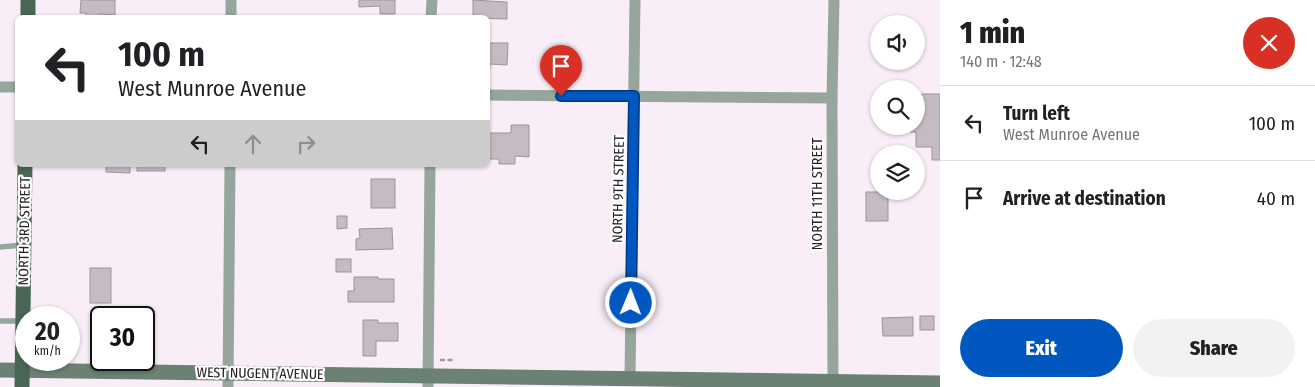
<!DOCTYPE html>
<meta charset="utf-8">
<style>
:root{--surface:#fff;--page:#f2f2f2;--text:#202124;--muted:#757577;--line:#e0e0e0;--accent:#0057c0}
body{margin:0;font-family:"Fira Sans Condensed",sans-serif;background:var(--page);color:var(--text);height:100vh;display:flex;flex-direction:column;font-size:19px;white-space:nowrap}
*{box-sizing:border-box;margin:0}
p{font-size:16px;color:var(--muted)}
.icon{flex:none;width:28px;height:28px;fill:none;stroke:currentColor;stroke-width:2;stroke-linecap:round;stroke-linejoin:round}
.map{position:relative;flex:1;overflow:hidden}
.sheet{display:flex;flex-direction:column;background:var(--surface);width:375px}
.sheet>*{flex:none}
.guide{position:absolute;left:15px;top:15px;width:475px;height:152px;border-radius:8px;box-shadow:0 1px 4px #0004;background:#fff;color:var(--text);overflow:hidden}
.fabs{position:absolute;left:870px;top:15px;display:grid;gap:10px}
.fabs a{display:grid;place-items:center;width:55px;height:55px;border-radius:50%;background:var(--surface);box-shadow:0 1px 4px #0004;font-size:25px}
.speed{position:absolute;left:15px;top:306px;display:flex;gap:10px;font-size:25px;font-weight:700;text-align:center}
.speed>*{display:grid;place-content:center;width:65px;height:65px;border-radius:50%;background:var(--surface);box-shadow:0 1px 4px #0004;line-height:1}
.speed small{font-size:12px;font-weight:400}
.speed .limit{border:2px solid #111;border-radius:8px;background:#fff;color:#111}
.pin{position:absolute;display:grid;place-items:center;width:42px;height:42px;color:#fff;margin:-51px -21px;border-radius:50% 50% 50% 0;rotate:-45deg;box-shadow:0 0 5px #0007}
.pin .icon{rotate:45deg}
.me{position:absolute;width:55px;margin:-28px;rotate:1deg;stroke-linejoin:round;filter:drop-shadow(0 0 4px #0008)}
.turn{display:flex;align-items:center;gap:18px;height:105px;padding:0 20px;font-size:22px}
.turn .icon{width:65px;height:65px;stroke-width:2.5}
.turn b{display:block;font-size:35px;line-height:42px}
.lanes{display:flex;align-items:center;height:48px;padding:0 20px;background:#0003;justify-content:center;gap:25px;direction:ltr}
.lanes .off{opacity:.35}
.round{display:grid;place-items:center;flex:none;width:52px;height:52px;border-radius:26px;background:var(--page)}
.summary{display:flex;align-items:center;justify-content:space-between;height:85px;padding:0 20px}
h1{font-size:30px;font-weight:800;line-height:38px}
.action{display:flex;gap:10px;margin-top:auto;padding:10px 20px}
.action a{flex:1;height:58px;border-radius:30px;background:var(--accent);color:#fff;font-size:20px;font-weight:800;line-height:58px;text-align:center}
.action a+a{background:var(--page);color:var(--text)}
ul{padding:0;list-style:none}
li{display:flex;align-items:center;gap:15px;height:75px;padding:0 20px;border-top:1px solid var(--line)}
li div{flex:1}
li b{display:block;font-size:19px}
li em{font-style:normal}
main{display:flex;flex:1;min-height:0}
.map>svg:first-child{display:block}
.building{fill:#c5bbc3;stroke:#9d939b}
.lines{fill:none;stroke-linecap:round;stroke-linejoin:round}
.path{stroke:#9f979e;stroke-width:2.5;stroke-dasharray:5 2.5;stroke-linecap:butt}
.lane{stroke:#96a69c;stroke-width:5.5}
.street{stroke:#96a69c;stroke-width:11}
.secondary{stroke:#6a8173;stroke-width:15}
.primary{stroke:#4a6756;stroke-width:15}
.route-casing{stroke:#00397d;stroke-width:12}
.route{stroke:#0057c0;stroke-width:9}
.labels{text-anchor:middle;stroke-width:4.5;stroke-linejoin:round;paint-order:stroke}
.street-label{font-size:14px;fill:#252125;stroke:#fff}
</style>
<main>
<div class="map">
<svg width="940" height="387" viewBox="0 0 940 387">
<rect width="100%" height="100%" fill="#f9eef7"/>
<g class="building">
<path d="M81 0H115V15L99 14V18H86V13H80Z"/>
<path d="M359 0H395V14H380V6L359 7Z"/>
<path d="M473 0 507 2V19L473 18Z"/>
<path d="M488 43H508L507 65 490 64V69L488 68Z"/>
<path d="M916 94H940V160H932V147H916V132H910V126H916Z"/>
<path d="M511 125H529V157L515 156V164H499V159H488V133H511Z"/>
<path d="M106 165H130V173L106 172Z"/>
<rect x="137" y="165" width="28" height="6"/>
<rect x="371" y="179" width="24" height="29"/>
<rect x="866" y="192" width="22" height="29"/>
<path d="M337 216H347V228L337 229Z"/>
<path d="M392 228 393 249 356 250V239L360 238 359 229Z"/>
<rect x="336" y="259" width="15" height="13"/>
<rect x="90" y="268" width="21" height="35"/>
<path d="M354 277H378V279H394V302H348V291H354Z"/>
<rect x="920" y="316" width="14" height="14"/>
<path d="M913 317V336H883L882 318Z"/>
<path d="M363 320H378V323H398V341H376V356H363Z"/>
</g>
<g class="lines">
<path class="path" d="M440 360H453"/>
<g class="lane">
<path d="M0 247 24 245"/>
<path d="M0 321H22"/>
</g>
<g class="street">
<path d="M231 18V0"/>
<path d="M431 18 432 0"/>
<path d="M0 87H18"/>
<path d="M488 95 832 98"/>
<path d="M630 378 635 0"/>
<path d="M228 387 230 165"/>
<path d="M428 387 430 165"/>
<path d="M833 387 832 98 834 0"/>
</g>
<path class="secondary" d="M0 370 940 383"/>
<g class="primary">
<path d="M28 18V0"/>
<path d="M22 387 25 165"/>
</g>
</g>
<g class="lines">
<g class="route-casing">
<path id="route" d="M561 96H634L631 303"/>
</g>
<use href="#route" class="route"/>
</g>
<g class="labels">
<g class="street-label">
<text transform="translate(618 189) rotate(-89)" y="5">NORTH 9TH STREET</text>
<text transform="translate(817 194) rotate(-90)" y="5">NORTH 11TH STREET</text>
<text transform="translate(24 231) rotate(-89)" y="5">NORTH 3RD STREET</text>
<text transform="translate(260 373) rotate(1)" y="5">WEST NUGENT AVENUE</text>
</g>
</g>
</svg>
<div class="fabs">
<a><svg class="icon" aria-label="sound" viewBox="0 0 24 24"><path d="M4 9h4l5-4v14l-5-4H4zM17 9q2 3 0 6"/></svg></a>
<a><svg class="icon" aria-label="search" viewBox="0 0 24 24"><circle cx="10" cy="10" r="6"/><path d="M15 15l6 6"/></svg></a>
<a><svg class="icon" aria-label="layers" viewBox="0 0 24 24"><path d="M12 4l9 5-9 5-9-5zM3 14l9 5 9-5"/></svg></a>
</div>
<div class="speed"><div>20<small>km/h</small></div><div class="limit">30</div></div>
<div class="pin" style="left:561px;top:96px;background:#d93025"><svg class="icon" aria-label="arrive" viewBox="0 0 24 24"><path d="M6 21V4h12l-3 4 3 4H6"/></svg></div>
<svg class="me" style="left:631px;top:303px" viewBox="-20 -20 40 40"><circle r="17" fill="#0057c0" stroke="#fff" stroke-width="3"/><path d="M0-11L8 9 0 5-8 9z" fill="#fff"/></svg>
<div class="guide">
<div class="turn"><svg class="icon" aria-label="left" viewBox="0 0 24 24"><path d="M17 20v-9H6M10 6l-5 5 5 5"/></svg><div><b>100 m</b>West Munroe Avenue</div></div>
<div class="lanes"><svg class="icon" aria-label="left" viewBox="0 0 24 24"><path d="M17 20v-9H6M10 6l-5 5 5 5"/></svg><svg class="icon off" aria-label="ahead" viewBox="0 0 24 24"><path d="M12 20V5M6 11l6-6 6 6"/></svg><svg class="icon off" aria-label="right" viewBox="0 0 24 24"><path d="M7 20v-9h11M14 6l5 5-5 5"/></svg></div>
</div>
</div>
<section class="sheet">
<div class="summary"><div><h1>1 min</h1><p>140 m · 12:48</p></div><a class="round" style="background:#d93025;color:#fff"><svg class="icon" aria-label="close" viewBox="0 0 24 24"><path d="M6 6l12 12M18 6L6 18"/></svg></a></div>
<ul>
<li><svg class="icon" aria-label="left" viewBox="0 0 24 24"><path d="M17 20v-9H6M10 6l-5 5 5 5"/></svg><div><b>Turn left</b><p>West Munroe Avenue</p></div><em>100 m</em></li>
<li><svg class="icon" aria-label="arrive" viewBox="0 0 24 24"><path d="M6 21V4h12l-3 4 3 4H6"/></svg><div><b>Arrive at destination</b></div><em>40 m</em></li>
</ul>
<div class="action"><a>Exit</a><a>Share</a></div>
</section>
</main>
